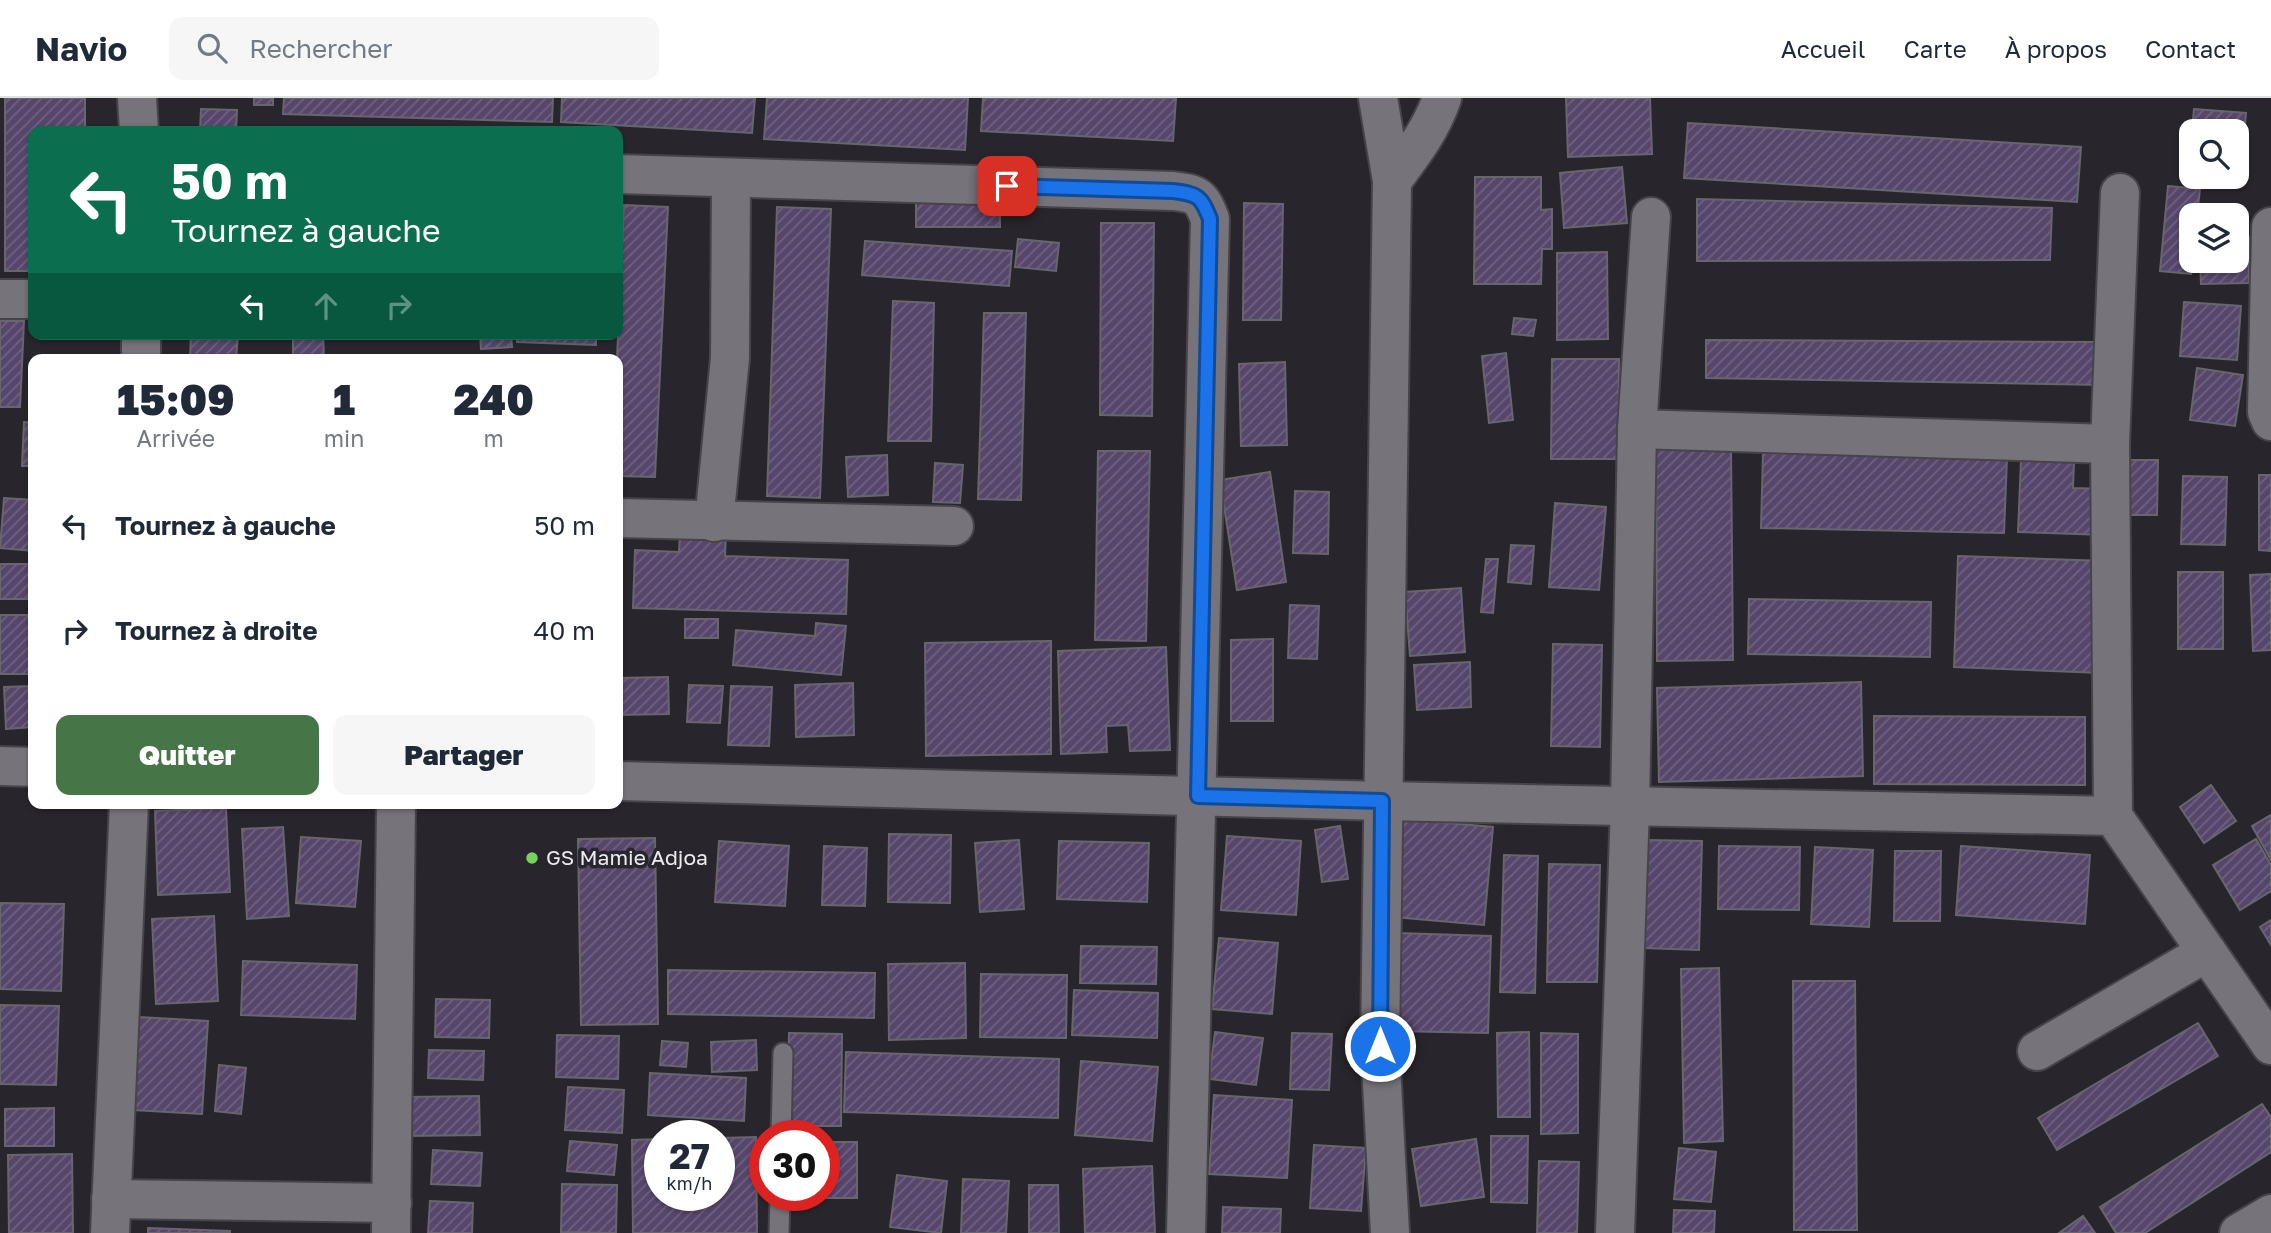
<!DOCTYPE html>
<html lang="fr">
<meta charset="utf-8">
<style>
:root{--surface:#fff;--page:#f6f6f7;--text:#1f2937;--muted:#747a83;--line:#e0e1e3;--accent:#467547}
body{margin:0;font-family:"Golos Text",sans-serif;background:var(--page);color:var(--text);height:100vh;display:flex;flex-direction:column;font-size:26px;white-space:nowrap}
*{box-sizing:border-box;margin:0}
p{font-size:23px;color:var(--muted)}
.icon{flex:none;width:38px;height:38px;fill:none;stroke:currentColor;stroke-width:2;stroke-linecap:round;stroke-linejoin:round}
.map{position:relative;flex:1;overflow:hidden}
.panel{position:absolute;left:28px;top:256px;width:595px;height:455px;display:flex;flex-direction:column;background:var(--surface);border-radius:14px;box-shadow:0 2px 5px #0004}
.panel>*{flex:none}
.guide{position:absolute;left:28px;top:28px;width:595px;height:214px;border-radius:14px;box-shadow:0 2px 5px #0004;background:#0b6e4f;color:#fff;overflow:hidden}
.buttons{position:absolute;left:2179px;top:21px;display:grid;gap:14px}
.buttons a{display:grid;place-items:center;width:70px;height:70px;border-radius:14px;background:var(--surface);box-shadow:0 2px 5px #0004;font-size:35px}
.speed{position:absolute;left:644px;top:1022px;display:flex;gap:14px;font-size:35px;font-weight:700;text-align:center}
.speed>*{display:grid;place-content:center;width:91px;height:91px;border-radius:50%;background:var(--surface);box-shadow:0 2px 5px #0004;line-height:1}
.speed small{font-size:18px;font-weight:400}
.speed .limit{border:10px solid #d22;background:#fff;color:#111}
.pin{position:absolute;display:grid;place-items:center;width:60px;height:60px;color:#fff;margin:-30px;border-radius:14px;box-shadow:0 4px 10px #0006}
.me{position:absolute;width:77px;margin:-38px;rotate:0deg;stroke-linejoin:round;filter:drop-shadow(0 0 5px #0008)}
.turn{display:flex;align-items:center;gap:24px;height:147px;padding:0 28px;font-size:32px}
.turn .icon{width:91px;height:91px;stroke-width:2.5}
.turn b{display:block;font-size:49px;line-height:60px}
.lanes{display:flex;align-items:center;height:66px;padding:0 28px;background:#0003;justify-content:center;gap:35px;direction:ltr}
.lanes .off{opacity:.35}
.eta{display:flex;justify-content:space-evenly;align-items:center;height:119px;text-align:center}
.eta b{font-size:42px;font-weight:800;line-height:49px}
.primary-button{display:flex;gap:14px;margin-top:auto;padding:14px 28px}
.primary-button a{flex:1;height:80px;border-radius:14px;background:var(--accent);color:#fff;font-size:28px;font-weight:800;line-height:80px;text-align:center}
.primary-button a+a{background:var(--page);color:var(--text)}
ul{padding:0;list-style:none}
li{display:flex;align-items:center;gap:21px;height:105px;padding:0 28px}
li div{flex:1}
li b{display:block;font-size:26px}
li em{font-style:normal}
header{display:flex;align-items:center;gap:42px;box-sizing:border-box;height:98px;padding:0 35px;background:var(--surface);border-bottom:2px solid var(--line)}
header strong{font-size:33px}
nav{display:flex;gap:38px;margin-inline-start:auto;font-size:24px}
.search{width:490px;height:63px;background:var(--page);display:flex;align-items:center;gap:18px;box-sizing:border-box;padding:0 24px;border-radius:14px;color:var(--muted);font-size:26px}
.map>svg:first-child{display:block}
.building{fill:url(#building-hatch);stroke:#68656d;stroke-width:2}
.lines{fill:none;stroke-linecap:round;stroke-linejoin:round}
.service-casing{stroke:#464449;stroke-width:23}
.minor-casing{stroke:#464449;stroke-width:42}
.service{stroke:#76737a;stroke-width:19}
.minor{stroke:#76737a;stroke-width:38}
.route-casing{stroke:#114b97;stroke-width:18}
.route{stroke:#1a73e8;stroke-width:12}
.poi-dot{fill:#75d25b;stroke:#28262c;stroke-width:2.5}
.labels{text-anchor:middle;stroke-width:7;stroke-linejoin:round;paint-order:stroke}
.poi-label{font-size:21px;fill:#edebef;stroke:#28262c;text-anchor:start}
</style>
<header>
<strong>Navio</strong>
<div class="search"><svg class="icon" aria-label="search" viewBox="0 0 24 24"><circle cx="10" cy="10" r="6"/><path d="M15 15l6 6"/></svg>Rechercher</div>
<nav><a>Accueil</a><a>Carte</a><a>À propos</a><a>Contact</a></nav>
</header>
<div class="map">
<svg width="2271" height="1135" viewBox="0 0 2271 1135">
<defs>
<pattern id="building-hatch" width="6" height="6" patternUnits="userSpaceOnUse" patternTransform="scale(1.75)"><rect width="6" height="6" fill="#57466c"/><path d="M-1 1l2-2M0 6l6-6M5 7l2-2" fill="none" stroke="#6f6181"/></pattern>
</defs>
<rect width="100%" height="100%" fill="#28262c"/>
<g class="building">
<path d="M5 0H85V33H33V173H5Z"/>
<rect x="254" y="0" width="19" height="7"/>
<path d="M284 0H553L552 24 283 16Z"/>
<path d="M562 0H755L752 35 561 24Z"/>
<path d="M767 0H968L965 52 764 41Z"/>
<path d="M983 0H1176L1173 43 981 33Z"/>
<path d="M1566 0H1650L1652 56 1568 59Z"/>
<path d="M201 11 237 12 236 33H200Z"/>
<path d="M2194 11 2246 15 2241 71H2236V33H2192Z"/>
<path d="M1688 25 2081 49 2077 104 1684 80Z"/>
<path d="M1622 69 1627 125 1564 130 1560 75Z"/>
<path d="M1475 79H1541V112L1552 111V151H1542L1541 186H1474Z"/>
<path d="M2168 88 2200 91 2197 117H2191V176L2160 173Z"/>
<path d="M1697 101 2052 110 2050 162 1697 163Z"/>
<rect x="916" y="102" width="84" height="27"/>
<path d="M1244 105 1283 106 1281 222H1243Z"/>
<path d="M624 107 668 109 655 379 618 378 617 261Z"/>
<path d="M777 109 831 111 820 400 767 398Z"/>
<path d="M1101 125H1154L1152 318 1100 317Z"/>
<path d="M2249 139V185L2201 186 2200 163H2236V140Z"/>
<path d="M1018 141 1059 145 1056 173 1015 169Z"/>
<path d="M865 143 1012 153 1009 188 862 177Z"/>
<path d="M1607 154 1608 241 1557 242V155Z"/>
<path d="M893 203 934 205 931 343H888Z"/>
<path d="M2184 204 2241 208 2237 262 2180 258Z"/>
<path d="M984 215H1026L1021 402 978 401Z"/>
<path d="M1514 220 1536 222 1533 238 1512 236Z"/>
<path d="M0 223H24L20 309H0Z"/>
<path d="M191 236H238L236 261H190Z"/>
<path d="M293 236H323L324 261H293Z"/>
<path d="M480 236H511L512 249 481 251Z"/>
<path d="M517 236H596V247L517 244Z"/>
<path d="M1706 242 2102 244 2103 287 1706 280Z"/>
<path d="M1506 255 1513 322 1489 325 1482 258Z"/>
<path d="M1552 261H1619L1618 361H1551Z"/>
<path d="M1285 264 1287 347 1241 348 1239 266Z"/>
<path d="M2197 270 2243 277 2235 328 2190 322Z"/>
<path d="M24 324 33 325V368H22Z"/>
<path d="M1656 351H1731L1733 562 1657 563Z"/>
<path d="M1098 353H1150L1146 543 1095 542Z"/>
<path d="M1763 355 2007 360 2004 435 1761 430Z"/>
<path d="M887 357 888 397 848 399 846 359Z"/>
<path d="M2021 362 2074 364 2073 390 2107 391 2105 437 2018 434Z"/>
<path d="M2130 362H2158L2157 417H2129Z"/>
<path d="M935 365 963 367 960 405 933 404Z"/>
<path d="M1270 374 1286 484 1237 492 1220 382Z"/>
<path d="M2259 377H2271V453L2259 452Z"/>
<path d="M2183 378 2227 379 2225 447 2181 446Z"/>
<path d="M1295 393 1329 394 1328 456 1293 455Z"/>
<path d="M4 400 33 402V453L0 450Z"/>
<path d="M1555 405 1606 409 1599 492 1549 489Z"/>
<path d="M680 434 726 435 725 458 848 462 846 516 633 510 635 452 679 454Z"/>
<path d="M1511 447 1534 448 1531 486 1508 484Z"/>
<path d="M1958 458 2106 463 2101 575 1954 569Z"/>
<path d="M1486 461H1498L1493 515 1481 514Z"/>
<rect x="0" y="466" width="33" height="35"/>
<rect x="2178" y="474" width="45" height="77"/>
<path d="M2271 476V552L2253 553 2250 477Z"/>
<path d="M1461 490 1465 554 1410 558 1405 494Z"/>
<path d="M1749 501 1931 504 1930 559 1748 556Z"/>
<path d="M1290 507 1319 508 1317 561 1288 560Z"/>
<rect x="0" y="517" width="33" height="59"/>
<rect x="685" y="521" width="33" height="19"/>
<path d="M816 525 846 528 841 577 733 567 736 532 815 538Z"/>
<path d="M1273 541V623H1231V542Z"/>
<path d="M1051 543V656L926 658 925 545Z"/>
<path d="M1553 546 1602 547 1600 649 1551 648Z"/>
<path d="M1166 549 1170 652 1130 653 1128 627 1106 628 1107 654 1061 656 1058 553Z"/>
<path d="M1470 564 1471 609 1417 612 1414 567Z"/>
<path d="M668 579 669 616 618 617V580Z"/>
<path d="M1861 584 1863 678 1659 684 1657 590Z"/>
<path d="M853 585 854 637 796 639 795 587Z"/>
<path d="M689 587 723 588 720 625 687 624Z"/>
<path d="M33 588V629L6 631 4 589Z"/>
<path d="M731 588 772 589 769 648 728 647Z"/>
<path d="M1874 618 2085 619V687L1874 686Z"/>
<path d="M2211 687 2236 723 2204 745 2180 709Z"/>
<path d="M226 710 230 794 158 797 155 713Z"/>
<path d="M2271 717V762L2252 728Z"/>
<path d="M1403 721 1493 729 1484 827 1394 819Z"/>
<path d="M1340 728 1348 781 1322 784 1315 732Z"/>
<path d="M283 729 289 818 247 821 242 731Z"/>
<path d="M889 736 951 737 950 805 888 804Z"/>
<path d="M1227 738 1301 743 1296 817 1221 812Z"/>
<path d="M301 739 361 743 355 809 296 805Z"/>
<path d="M655 740 658 926 581 927 578 741Z"/>
<path d="M2256 741 2271 767V793L2240 812 2213 767Z"/>
<path d="M1019 742 1024 811 980 814 975 745Z"/>
<path d="M1648 742 1702 743 1699 852 1644 850Z"/>
<path d="M719 743 789 748 785 808 715 804Z"/>
<path d="M1059 743 1149 745 1147 804 1057 801Z"/>
<path d="M824 748 867 750 865 808 822 807Z"/>
<path d="M1719 748 1800 749 1799 812 1718 811Z"/>
<path d="M1961 748 2090 757 2085 826 1956 817Z"/>
<path d="M1815 749 1873 752 1869 829 1811 826Z"/>
<path d="M1895 753H1941L1940 823H1894Z"/>
<path d="M1504 757 1538 758 1535 895 1500 894Z"/>
<path d="M1549 766 1600 767 1597 884H1547Z"/>
<path d="M0 805 64 806 61 893 0 891Z"/>
<path d="M214 818 218 903 156 906 152 821Z"/>
<path d="M2271 822V847L2260 829Z"/>
<path d="M1397 835 1491 838 1488 935 1394 933Z"/>
<path d="M1219 840 1278 845 1272 916 1212 911Z"/>
<path d="M1081 848 1157 849 1156 886 1080 885Z"/>
<path d="M243 863 357 867 355 921 241 917Z"/>
<path d="M965 865 966 940 889 942 888 866Z"/>
<path d="M1719 870 1723 1043 1684 1045 1681 871Z"/>
<path d="M668 872 875 875 874 920 668 916Z"/>
<path d="M981 876 1067 877 1066 940 980 939Z"/>
<path d="M1793 883H1855L1857 1132H1794Z"/>
<path d="M1074 892 1158 895 1157 940 1072 937Z"/>
<path d="M436 901 490 902 489 940 435 939Z"/>
<path d="M0 907 59 908 56 987 0 986Z"/>
<path d="M139 919 208 923 202 1016 133 1012Z"/>
<path d="M2198 925 2218 958 2057 1052 2038 1020Z"/>
<path d="M1215 934 1263 940 1256 987 1209 981Z"/>
<path d="M1529 934 1530 1019H1498L1497 935Z"/>
<path d="M789 935 842 936 841 1028H787Z"/>
<path d="M1292 935 1332 936 1329 992 1290 991Z"/>
<path d="M1541 935 1578 936V1035L1541 1036Z"/>
<path d="M557 937 619 938 618 981 556 979Z"/>
<path d="M756 942 757 972 712 974 711 944Z"/>
<path d="M662 943 688 945 686 969 660 967Z"/>
<path d="M429 952 484 953 483 982 428 980Z"/>
<path d="M846 954 1059 961 1058 1020 844 1014Z"/>
<path d="M1081 963 1158 969 1152 1043 1075 1037Z"/>
<path d="M219 967 246 970 241 1016 215 1013Z"/>
<path d="M650 975 746 980 744 1023 648 1017Z"/>
<path d="M568 989 624 992 622 1035 565 1032Z"/>
<path d="M1214 997 1292 1002 1287 1080 1209 1076Z"/>
<path d="M479 998 480 1037 408 1038 407 999Z"/>
<path d="M2262 1006 2271 1019V1054L2145 1135H2116L2100 1109Z"/>
<path d="M54 1010V1048H5V1011Z"/>
<path d="M1491 1038H1528L1527 1105 1491 1104Z"/>
<path d="M756 1039 757 1135H633L632 1042 660 1041V1097H719V1040Z"/>
<path d="M1476 1041 1484 1099 1421 1108 1412 1051Z"/>
<path d="M570 1043 617 1047 614 1077 567 1073Z"/>
<path d="M824 1044H857V1100H810V1097H824Z"/>
<path d="M1314 1047 1366 1050 1361 1113 1310 1110Z"/>
<path d="M1679 1050 1716 1054 1711 1104 1674 1101Z"/>
<path d="M433 1052 482 1055 480 1088 431 1086Z"/>
<path d="M72 1056 73 1135H9L8 1057Z"/>
<path d="M1539 1063 1579 1064 1577 1135H1537Z"/>
<path d="M1152 1068 1155 1135H1085L1083 1071Z"/>
<path d="M897 1077 947 1083 941 1135 890 1129Z"/>
<path d="M963 1081 1009 1083 1006 1135H961Z"/>
<path d="M562 1086 617 1087 616 1135 561 1134Z"/>
<path d="M1029 1087H1058L1059 1135H1029Z"/>
<path d="M430 1103 473 1105 472 1135H428Z"/>
<path d="M1223 1109 1281 1111 1280 1135H1222Z"/>
<path d="M1674 1112 1715 1113 1714 1135H1673Z"/>
<path d="M2083 1118 2095 1135H2059Z"/>
<path d="M148 1130 230 1133V1135H148Z"/>
</g>
<g class="lines">
<g class="service-casing">
<g id="service">
<path d="M781 1038 783 955"/>
<path d="M779 1135 780 1097"/>
</g>
</g>
<g class="minor-casing">
<g id="minor">
<path d="M137 0 139 33"/>
<path d="M1378 0 1392 83 1380 948 1390 1135"/>
<path d="M618 76 1173 93C1198 96 1201 98 1210 121L1186 1135"/>
<path d="M1392 83C1412 56 1431 32 1442 0"/>
<path d="M2271 129 2267 314 2271 323"/>
<path d="M0 201H33"/>
<path d="M141 261V236"/>
<path d="M1637 331 2110 346"/>
<path d="M618 420 954 428"/>
<path d="M714 424 730 260 731 80"/>
<path d="M0 668 33 669"/>
<path d="M618 683 1382 703 2113 718 2271 947"/>
<path d="M2113 718 2110 346 2120 95"/>
<path d="M2037 953 2207 854"/>
<path d="M111 1101 392 1105"/>
<path d="M110 1135 129 705"/>
<path d="M391 1135 396 705"/>
<path d="M1615 1135 1630 708 1637 331 1651 119"/>
<path d="M2239 1135 2271 1116"/>
</g>
</g>
<use href="#service" class="service"/>
<use href="#minor" class="minor"/>
</g>
<g class="lines">
<g class="route-casing">
<path id="route" d="M1007 88 1173 93C1198 96 1201 98 1210 121L1198 698 1382 703 1380 948"/>
</g>
<use href="#route" class="route"/>
</g>
<circle class="poi-dot" cx="532" cy="760" r="7"/>
<g class="labels">
<g class="poi-label">
<text x="546" y="767">GS Mamie Adjoa</text>
</g>
</g>
</svg>
<div class="buttons">
<a><svg class="icon" aria-label="search" viewBox="0 0 24 24"><circle cx="10" cy="10" r="6"/><path d="M15 15l6 6"/></svg></a>
<a><svg class="icon" aria-label="layers" viewBox="0 0 24 24"><path d="M12 4l9 5-9 5-9-5zM3 14l9 5 9-5"/></svg></a>
</div>
<div class="speed"><div>27<small>km/h</small></div><div class="limit">30</div></div>
<div class="pin" style="left:1007px;top:88px;background:#d93025"><svg class="icon" aria-label="arrive" viewBox="0 0 24 24"><path d="M6 21V4h12l-3 4 3 4H6"/></svg></div>
<svg class="me" style="left:1380px;top:948px" viewBox="-20 -20 40 40"><circle r="17" fill="#1a73e8" stroke="#fff" stroke-width="3"/><path d="M0-11L8 9 0 5-8 9z" fill="#fff"/></svg>
<div class="guide">
<div class="turn"><svg class="icon" aria-label="left" viewBox="0 0 24 24"><path d="M17 20v-9H6M10 6l-5 5 5 5"/></svg><div><b>50 m</b>Tournez à gauche</div></div>
<div class="lanes"><svg class="icon" aria-label="left" viewBox="0 0 24 24"><path d="M17 20v-9H6M10 6l-5 5 5 5"/></svg><svg class="icon off" aria-label="ahead" viewBox="0 0 24 24"><path d="M12 20V5M6 11l6-6 6 6"/></svg><svg class="icon off" aria-label="right" viewBox="0 0 24 24"><path d="M7 20v-9h11M14 6l5 5-5 5"/></svg></div>
</div>
<section class="panel">
<div class="eta">
<div><b>15:09</b><p>Arrivée</p></div>
<div><b>1</b><p>min</p></div>
<div><b>240</b><p>m</p></div>
</div>
<ul>
<li><svg class="icon" aria-label="left" viewBox="0 0 24 24"><path d="M17 20v-9H6M10 6l-5 5 5 5"/></svg><div><b>Tournez à gauche</b></div><em>50 m</em></li>
<li><svg class="icon" aria-label="right" viewBox="0 0 24 24"><path d="M7 20v-9h11M14 6l5 5-5 5"/></svg><div><b>Tournez à droite</b></div><em>40 m</em></li>
</ul>
<div class="primary-button"><a>Quitter</a><a>Partager</a></div>
</section>
</div>
